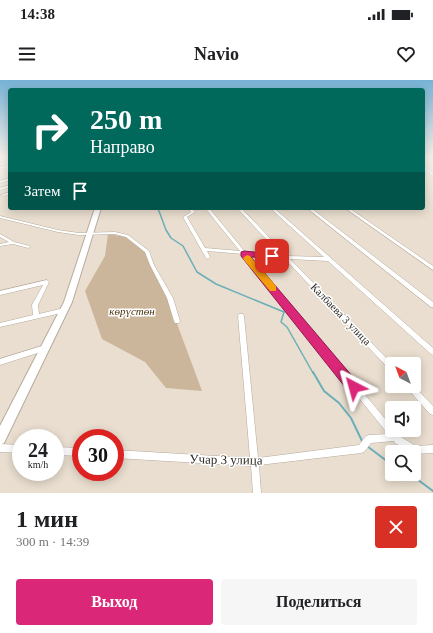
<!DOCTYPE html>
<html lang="ru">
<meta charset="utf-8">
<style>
:root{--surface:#fff;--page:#f6f6f6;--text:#202124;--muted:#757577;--accent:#db2777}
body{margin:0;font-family:Georgia,serif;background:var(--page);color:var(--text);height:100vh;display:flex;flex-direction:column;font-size:15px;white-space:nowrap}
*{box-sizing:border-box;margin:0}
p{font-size:13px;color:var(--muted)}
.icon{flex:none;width:22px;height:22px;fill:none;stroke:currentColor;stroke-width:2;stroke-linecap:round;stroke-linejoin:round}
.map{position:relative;height:413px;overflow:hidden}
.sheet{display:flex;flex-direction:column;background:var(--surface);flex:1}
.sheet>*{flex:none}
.banner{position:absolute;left:8px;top:8px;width:417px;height:122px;border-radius:4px;box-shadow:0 2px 10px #0003;background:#00695c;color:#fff;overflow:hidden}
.needle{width:26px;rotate:319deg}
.tools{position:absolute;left:385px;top:277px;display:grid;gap:8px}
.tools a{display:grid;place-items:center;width:36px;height:36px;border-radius:4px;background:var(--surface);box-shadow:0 2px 10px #0003;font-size:20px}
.speed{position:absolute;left:12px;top:349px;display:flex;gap:8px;font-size:20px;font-weight:700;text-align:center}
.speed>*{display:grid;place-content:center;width:52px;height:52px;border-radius:50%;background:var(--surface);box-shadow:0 2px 10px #0003;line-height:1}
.speed small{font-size:10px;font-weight:400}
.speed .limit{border:6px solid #d22;background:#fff;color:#111}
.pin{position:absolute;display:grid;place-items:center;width:34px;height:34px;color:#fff;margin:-17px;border-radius:8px;box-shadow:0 2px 6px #0006}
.me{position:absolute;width:44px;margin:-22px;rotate:321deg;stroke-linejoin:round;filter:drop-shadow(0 0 3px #0008)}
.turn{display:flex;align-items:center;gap:14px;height:84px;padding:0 16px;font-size:18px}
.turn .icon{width:52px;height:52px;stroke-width:2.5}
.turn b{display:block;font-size:28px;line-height:34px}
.then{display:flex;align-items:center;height:38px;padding:0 16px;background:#0003;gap:8px;font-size:15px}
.round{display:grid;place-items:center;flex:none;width:42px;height:42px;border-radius:4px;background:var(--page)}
.overview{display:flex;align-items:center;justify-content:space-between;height:68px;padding:0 16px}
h1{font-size:24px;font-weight:800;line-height:30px}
.action{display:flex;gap:8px;margin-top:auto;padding:8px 16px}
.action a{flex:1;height:46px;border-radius:4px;background:var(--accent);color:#fff;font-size:16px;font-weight:800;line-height:46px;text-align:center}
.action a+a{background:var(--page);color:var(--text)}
.status{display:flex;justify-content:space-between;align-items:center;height:28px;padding:0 20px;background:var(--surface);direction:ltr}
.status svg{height:11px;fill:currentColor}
header{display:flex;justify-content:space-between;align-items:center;height:52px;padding:0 16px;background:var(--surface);font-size:18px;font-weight:800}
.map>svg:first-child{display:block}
.green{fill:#cbb69b}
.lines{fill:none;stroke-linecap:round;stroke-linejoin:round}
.stream-far2{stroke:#6bafb8;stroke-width:1}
.stream-far1{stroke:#6bafb8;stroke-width:1.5}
.stream{stroke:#6bafb8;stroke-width:2}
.street-casing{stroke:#b6ab9c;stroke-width:1}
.primary-casing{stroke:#b6ab9c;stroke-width:2}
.street{fill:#fff;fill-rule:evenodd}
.primary{fill:#fff;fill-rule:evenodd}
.route{fill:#db2777;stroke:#8e194d}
.slow{fill:#f59e0b}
.labels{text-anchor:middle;stroke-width:3;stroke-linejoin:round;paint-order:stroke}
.park-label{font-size:11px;font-style:italic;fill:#48320d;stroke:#fff}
.street-label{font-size:11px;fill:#2f2b25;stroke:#fff}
.near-street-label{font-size:13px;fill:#2f2b25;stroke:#fff}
</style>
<div class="status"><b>14:38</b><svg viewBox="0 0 49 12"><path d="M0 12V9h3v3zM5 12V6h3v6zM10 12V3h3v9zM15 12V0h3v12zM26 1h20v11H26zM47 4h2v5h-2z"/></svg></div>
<header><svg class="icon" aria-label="menu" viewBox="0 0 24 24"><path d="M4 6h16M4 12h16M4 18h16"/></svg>Navio<svg class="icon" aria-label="heart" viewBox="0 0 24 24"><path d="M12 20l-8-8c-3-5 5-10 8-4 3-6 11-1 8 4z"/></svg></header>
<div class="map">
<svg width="433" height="413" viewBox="0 0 433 413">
<rect width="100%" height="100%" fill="#e9decf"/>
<path class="green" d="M108 154 126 157 146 173 166 214 202 311 166 308 145 282 102 259 85 211 105 176Z"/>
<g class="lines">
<path class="stream-far2" d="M158 128 159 132"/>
<path class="stream-far1" d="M159 131 166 150 171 158 183 166 197 192 216 204 284 232 281 242 287 247 313 293"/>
<g class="stream">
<path d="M313 292 324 311 339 323 351 338 363 363"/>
<path d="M367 366 392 385"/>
<path d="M410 394 433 411"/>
</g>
<g class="street-casing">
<g id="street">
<path d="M10 85V87L0 89V87Z"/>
<path d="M423 86 433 93V96L423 88Z"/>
<path d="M10 98V100L0 103V101Z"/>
<path d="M10 105V107L0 110V108Z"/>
<path d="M10 112V114L3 116 1 115Z"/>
<path d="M188 128H192L195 132 187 137 205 168 240 171 205 128H209L245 172 281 175 237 128H241L287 176 324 177 270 128H274L433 268V275L431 274 328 181 290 179 392 284V291L390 290 284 178 248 175 392 347V350H395L401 357 416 366 433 365V373L415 374 414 373V372H411L395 363 394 361 371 363 364 372 361 373 259 385 261 413H253L251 386 115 378V370L250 378 238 236 239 234H243L244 236 258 378 359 365 366 356 369 355 388 354 243 174 207 171 210 177 208 179 206 178 183 137 191 132Z"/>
<path d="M307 128H311L433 222V227H431Z"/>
<path d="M345 128H349L433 186V190Z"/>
<path d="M0 136 58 150 79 153 115 152 128 155 149 171 154 185 173 218 180 241 179 243H175L174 241 167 218 150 185 145 172 126 157 115 154 79 155 58 152 0 138Z"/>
<path d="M0 154 14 162 30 166V167L28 168 13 164 0 166V164L9 162 0 157Z"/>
<path d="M47 200 49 202 38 225 39 234 64 228H66L67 230 66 232 0 247V243L33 235 32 225 43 205 0 215V211Z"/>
<path d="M45 265 47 266 48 268 47 270 0 285V279Z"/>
<path d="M406 306H414L433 326V335L430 334 407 308Z"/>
<path d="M0 364 21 365V373L0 372Z"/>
<path d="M55 367 81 368V376L55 375Z"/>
</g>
</g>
<g class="primary-casing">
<path id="primary" d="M95 128H101L72 222 4 363 0 365V346L64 222Z"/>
</g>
<use href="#street" class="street"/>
<use href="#primary" class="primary"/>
</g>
<linearGradient id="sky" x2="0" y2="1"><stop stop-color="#76b2d5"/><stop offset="0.57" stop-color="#f5f0e9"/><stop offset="1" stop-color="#f5f0e9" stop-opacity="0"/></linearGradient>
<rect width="433" height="136" fill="url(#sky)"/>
<path class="route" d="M244 171 274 174V177L272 178 251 177 358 303 360 307 358 312 354 313 349 312 241 176V172Z"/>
<path class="slow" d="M247 175 250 176 276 206V211H270L244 180 243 178Z"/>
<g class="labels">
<g class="park-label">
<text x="132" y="235">көрүстөн</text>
</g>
<g class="street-label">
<text transform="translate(341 234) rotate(46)" y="4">Калбаева 3 улица</text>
</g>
<g class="near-street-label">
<text transform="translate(226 379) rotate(1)" y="5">Учар 3 улица</text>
</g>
</g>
</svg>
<div class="tools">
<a><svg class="needle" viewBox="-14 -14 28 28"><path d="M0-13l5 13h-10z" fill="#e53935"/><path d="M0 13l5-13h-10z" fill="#757577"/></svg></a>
<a><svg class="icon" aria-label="sound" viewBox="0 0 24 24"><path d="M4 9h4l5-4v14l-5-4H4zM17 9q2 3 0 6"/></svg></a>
<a><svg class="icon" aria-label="search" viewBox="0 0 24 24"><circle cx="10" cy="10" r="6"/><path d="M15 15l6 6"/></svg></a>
</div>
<div class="speed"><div>24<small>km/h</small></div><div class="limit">30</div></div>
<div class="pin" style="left:272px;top:176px;background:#d93025"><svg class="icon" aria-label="arrive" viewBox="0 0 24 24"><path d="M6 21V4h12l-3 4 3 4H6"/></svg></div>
<svg class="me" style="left:354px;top:307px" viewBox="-20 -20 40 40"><path d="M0-17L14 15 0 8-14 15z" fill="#db2777" stroke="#fff" stroke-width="4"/></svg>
<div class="banner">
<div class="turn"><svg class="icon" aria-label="right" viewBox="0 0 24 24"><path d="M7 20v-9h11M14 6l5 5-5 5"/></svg><div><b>250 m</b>Направо</div></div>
<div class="then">Затем<svg class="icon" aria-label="arrive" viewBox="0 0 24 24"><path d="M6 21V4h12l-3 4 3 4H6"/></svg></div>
</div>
</div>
<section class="sheet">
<div class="overview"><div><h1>1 мин</h1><p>300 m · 14:39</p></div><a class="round" style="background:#d93025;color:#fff"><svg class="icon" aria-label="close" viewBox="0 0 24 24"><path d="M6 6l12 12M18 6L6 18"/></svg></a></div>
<div class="action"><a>Выход</a><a>Поделиться</a></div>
</section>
